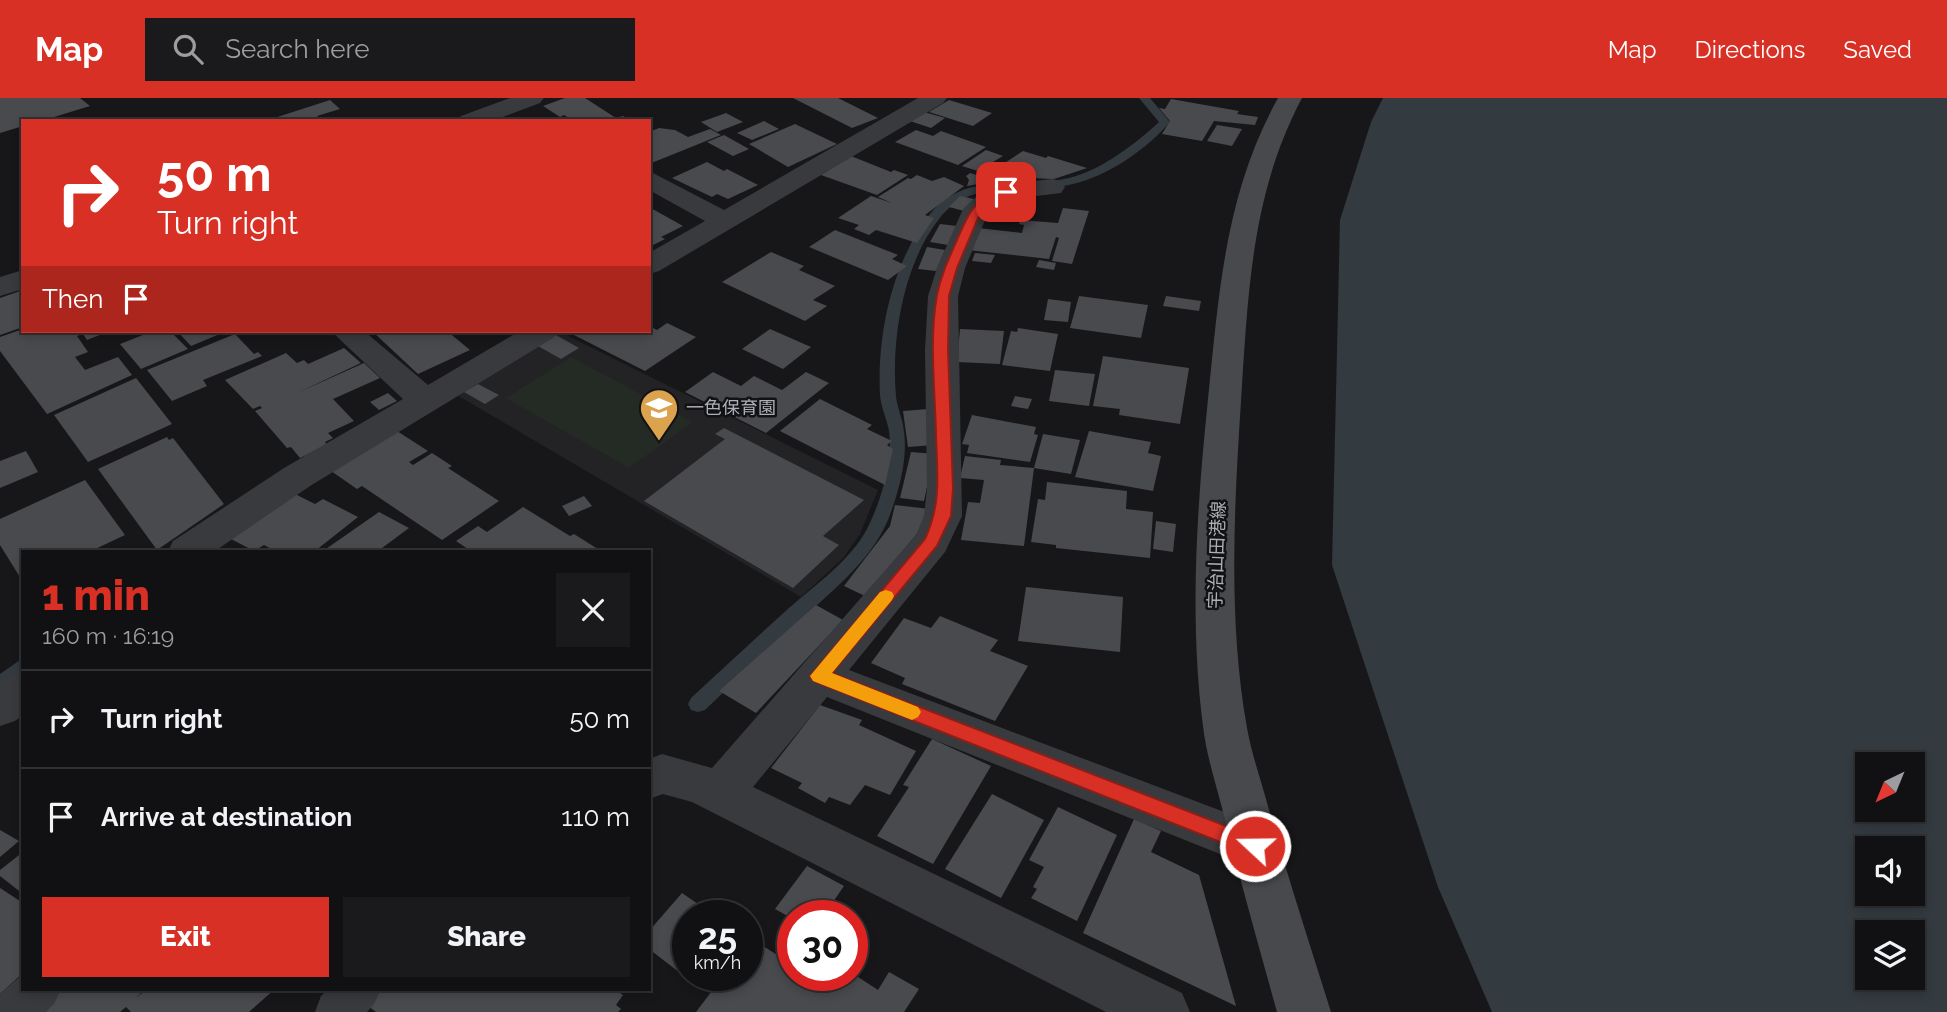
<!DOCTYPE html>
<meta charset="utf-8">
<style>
:root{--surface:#111113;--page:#1a1a1c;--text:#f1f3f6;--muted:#9c9da0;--line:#303133;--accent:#d93025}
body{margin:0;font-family:Raleway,"Noto Sans JP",sans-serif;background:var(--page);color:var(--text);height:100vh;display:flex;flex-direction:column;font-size:26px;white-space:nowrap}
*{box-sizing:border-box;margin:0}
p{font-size:23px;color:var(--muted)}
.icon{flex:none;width:38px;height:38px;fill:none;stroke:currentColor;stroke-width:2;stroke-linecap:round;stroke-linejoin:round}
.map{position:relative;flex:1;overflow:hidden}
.drawer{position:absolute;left:21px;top:452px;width:630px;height:441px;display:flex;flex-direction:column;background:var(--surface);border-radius:0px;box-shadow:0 4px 10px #0003,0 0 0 2px var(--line)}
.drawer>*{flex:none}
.guide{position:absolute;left:21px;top:21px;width:630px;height:214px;border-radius:0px;box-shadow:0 4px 10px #0003,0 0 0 2px var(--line);background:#d93025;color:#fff;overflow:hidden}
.needle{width:46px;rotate:223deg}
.controls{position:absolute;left:1855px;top:654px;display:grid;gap:14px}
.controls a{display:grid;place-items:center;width:70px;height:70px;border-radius:0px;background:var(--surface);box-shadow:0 4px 10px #0003,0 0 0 2px var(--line);font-size:35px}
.speed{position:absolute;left:672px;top:802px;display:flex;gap:14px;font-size:35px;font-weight:700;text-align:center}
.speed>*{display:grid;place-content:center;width:91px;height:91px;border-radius:50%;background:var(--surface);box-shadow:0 4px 10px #0003,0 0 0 2px var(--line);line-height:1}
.speed small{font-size:18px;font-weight:400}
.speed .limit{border:10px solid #d22;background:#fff;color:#111}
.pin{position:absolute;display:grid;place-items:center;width:60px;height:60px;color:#fff;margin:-30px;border-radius:14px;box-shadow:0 4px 10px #0006}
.me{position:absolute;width:77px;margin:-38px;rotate:291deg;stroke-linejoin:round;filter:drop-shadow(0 0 5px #0008)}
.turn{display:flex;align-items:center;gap:24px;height:147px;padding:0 21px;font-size:32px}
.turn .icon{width:91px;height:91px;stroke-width:2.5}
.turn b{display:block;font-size:49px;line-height:60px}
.then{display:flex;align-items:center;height:66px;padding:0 21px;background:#0003;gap:14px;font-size:26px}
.round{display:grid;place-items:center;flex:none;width:74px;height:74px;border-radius:0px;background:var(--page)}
.head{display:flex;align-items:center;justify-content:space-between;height:119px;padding:0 21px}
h1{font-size:42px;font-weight:800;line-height:52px;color:var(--accent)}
.primary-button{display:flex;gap:14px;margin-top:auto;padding:14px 21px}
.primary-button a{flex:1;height:80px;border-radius:0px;background:var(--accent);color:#fff;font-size:28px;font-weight:800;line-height:80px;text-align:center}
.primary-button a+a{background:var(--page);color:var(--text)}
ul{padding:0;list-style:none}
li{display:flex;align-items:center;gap:21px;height:98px;padding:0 21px;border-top:2px solid var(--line)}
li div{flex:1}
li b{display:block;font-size:26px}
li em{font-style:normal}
header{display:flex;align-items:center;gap:42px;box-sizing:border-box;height:98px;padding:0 35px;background:var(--accent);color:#fff}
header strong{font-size:33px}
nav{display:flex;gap:38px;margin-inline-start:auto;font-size:24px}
.search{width:490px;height:63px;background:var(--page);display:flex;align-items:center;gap:18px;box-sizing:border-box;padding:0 24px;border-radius:0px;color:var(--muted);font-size:26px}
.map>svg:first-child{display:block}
.built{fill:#232326}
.green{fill:#242a24}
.water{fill:#333a40;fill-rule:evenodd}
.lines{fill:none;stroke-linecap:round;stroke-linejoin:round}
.stream{fill:#333a40;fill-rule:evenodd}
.building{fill:#494a4e}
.service{fill:#393a3d;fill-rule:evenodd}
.minor{fill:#393a3d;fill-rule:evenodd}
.secondary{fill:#47494d;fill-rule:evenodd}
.route{fill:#d93025;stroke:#8d1f18;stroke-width:2}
.slow{fill:#f59e0b}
.labels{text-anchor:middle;stroke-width:5;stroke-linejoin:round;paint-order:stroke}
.poi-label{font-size:18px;fill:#abafb7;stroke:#121214;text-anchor:start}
.street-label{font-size:18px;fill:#abafb7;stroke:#121214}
</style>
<header>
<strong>Map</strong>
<div class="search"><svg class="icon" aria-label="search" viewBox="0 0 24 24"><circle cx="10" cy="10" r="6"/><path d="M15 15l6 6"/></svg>Search here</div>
<nav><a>Map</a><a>Directions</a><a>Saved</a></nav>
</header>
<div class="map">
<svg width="1947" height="914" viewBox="0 0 1947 914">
<rect width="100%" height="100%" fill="#171719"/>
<path class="built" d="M560 234 878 392 860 436 843 460 801 499 455 296Z"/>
<path class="green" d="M571 259 693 324 629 370 506 300Z"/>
<path class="water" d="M1383 0H1947V914H1492L1438 789 1332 467 1340 122 1371 24ZM1867 667H1913V712H1867ZM1867 751H1913V796H1867ZM1867 835H1913V880H1867Z"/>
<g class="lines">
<g class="stream">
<path d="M1139 0H1150L1170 24C1147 51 1108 78 1073 86 1028 97 972 78 939 121 903 167 891 241 896 298 897 310 903 321 904 334 908 362 898 396 888 422 869 466 828 496 794 528 764 556 734 584 705 612L698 614 691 612 688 606 691 600C723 570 756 540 789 510 815 487 850 463 867 431 881 403 893 364 889 333 887 321 881 310 880 297 877 236 892 165 930 116 964 72 1023 91 1069 80 1102 72 1135 46 1159 24Z"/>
<path d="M23 560V579L0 595V576Z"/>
</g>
</g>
<g class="building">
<path d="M0 0H80L90 8 41 23H23V28L0 35Z"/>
<path d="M565 0H585L616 20 623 18 632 23H574L564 17 560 19 543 8Z"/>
<path d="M793 0H838L878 20 852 30Z"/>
<path d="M1171 1 1239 13 1237 16 1258 19 1255 27 1214 23 1202 43 1162 36 1170 23 1159 10 1165 11Z"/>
<path d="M330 2 340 11 317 18 322 23H265Z"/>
<path d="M949 2 992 15 973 28 929 14Z"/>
<path d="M924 14 945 20 931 30 910 23Z"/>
<path d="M726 15 743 24 717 34 701 24Z"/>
<path d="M764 23 779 31 752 42 737 35Z"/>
<path d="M795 26 837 46 788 69 749 46Z"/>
<path d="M1217 27 1242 31 1232 48 1207 43Z"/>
<path d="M659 30 675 32 688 39 710 31 721 37 649 66V34Z"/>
<path d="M916 32 933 38 941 33 986 49 958 67 895 44Z"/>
<path d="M724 37 749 51 733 58 707 44Z"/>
<path d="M986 52 1003 58 978 73 962 68Z"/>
<path d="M1023 53 1046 60 1048 58 1087 70 1054 81 1029 80 1025 83 994 72Z"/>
<path d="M851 58 891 74 894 72 908 77 877 97 821 77Z"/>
<path d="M707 64 724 73 727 71 758 87 728 101 717 96 712 99 672 80Z"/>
<path d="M970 75 995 83 967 88 969 82 966 78Z"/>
<path d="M917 77 932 83 944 79 964 88 925 117 934 120 917 145 876 132 869 137 854 131 859 127 838 120 871 98 892 105 878 99 908 80 911 81Z"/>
<path d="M960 98 974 101 964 113 949 109Z"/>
<path d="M649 109 683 128 661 139 665 141 649 149Z"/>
<path d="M1063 110 1089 113 1072 166 1052 163 1059 140 1056 139 1049 161 968 152 978 130 1022 135 1024 127 1019 126 1020 122 1058 125Z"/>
<path d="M940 126 957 128 948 147 930 144Z"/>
<path d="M835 132 898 157 892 161 907 168 888 182 809 149Z"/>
<path d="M927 149 945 152 936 173 918 171Z"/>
<path d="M771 154 804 168 799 172 835 188 813 202 827 208 805 223 722 184Z"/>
<path d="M975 155 995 157 991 165 972 163Z"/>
<path d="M1039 162 1056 165 1054 172 1036 169Z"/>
<path d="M23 192V229L0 237V200Z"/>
<path d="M1079 198 1148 207 1141 240 1070 230Z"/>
<path d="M1166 198 1201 203 1199 213 1163 208Z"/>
<path d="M1048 201 1071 204 1068 224 1044 222Z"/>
<path d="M667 225 696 239 645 273 570 235 649 233V228L657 232Z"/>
<path d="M1018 230 1058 236 1050 273 1002 267 1011 233 1017 234Z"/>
<path d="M23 231 110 233 87 242 83 236 77 238 88 254 75 259 85 272 118 259 132 277 47 316 0 253V239Z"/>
<path d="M770 231 811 249 783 271 742 251Z"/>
<path d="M960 231 1004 233 1000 266 957 264Z"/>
<path d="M153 233H170L188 251 141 271 120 246Z"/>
<path d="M177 233H227L191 248Z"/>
<path d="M372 233H447L470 252 418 276Z"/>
<path d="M235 236 254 256 258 254 262 258 203 282 207 288 172 303 147 272Z"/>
<path d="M556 237 579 250 561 261 538 248Z"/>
<path d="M344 250 361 265 297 295 364 265 380 280 333 301 354 323 328 335 333 340 325 344 327 347 300 360 291 349 287 350 255 313 262 310 260 308 253 311 225 282 286 255 297 265 304 262 308 266Z"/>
<path d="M1103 258 1189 270 1180 326 1119 317 1120 311 1093 308Z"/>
<path d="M1055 272 1095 276 1089 308 1049 303Z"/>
<path d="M713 274 741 288 754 278 782 292 806 274 829 285 766 335 685 294Z"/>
<path d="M136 280 172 326 88 364 54 317Z"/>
<path d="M478 286 499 297 485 306 464 294Z"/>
<path d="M388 295 397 303 379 312 370 304Z"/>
<path d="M1015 298 1032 301 1028 311 1011 308Z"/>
<path d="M820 301 872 327 867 331 892 343 887 347 893 351 885 387 780 333Z"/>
<path d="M928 311 934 347 908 349 903 313Z"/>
<path d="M972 317 1036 329 1034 336 1038 337 1030 364 967 355 969 347 962 346Z"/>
<path d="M724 330 864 402 823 438 839 447 793 490 644 403 725 341 715 336Z"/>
<path d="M397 333 428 353 409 364 413 367 432 355 452 368 448 370 499 403 442 442 362 388 357 391 331 373Z"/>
<path d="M1089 333 1151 344 1148 355 1161 358 1153 393 1075 379Z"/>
<path d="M1043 336 1080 342 1071 376 1034 370 1024 448 961 442 968 404 980 405 984 382 960 380 965 358 1001 362 1000 367 1034 370Z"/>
<path d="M167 339 169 342 173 340 224 406 157 452 98 371Z"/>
<path d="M26 353 38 374 0 390V363Z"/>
<path d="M911 354 934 356 924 403 900 400Z"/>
<path d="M85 382 125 437 91 453H23V484L0 447V421Z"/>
<path d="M1047 384 1127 393 1126 411 1153 414 1150 460 1056 450V447L1031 444 1038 401 1045 402Z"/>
<path d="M295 396 315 406 323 401 358 419 315 453H275L264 447 254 453 231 441Z"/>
<path d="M584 398 592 408 569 418 562 408Z"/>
<path d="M895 407 930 411 921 431 865 498 844 488 890 428Z"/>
<path d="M523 409 570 438 574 436 601 453H471L456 443 478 428 487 434Z"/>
<path d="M379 414 409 430 378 453H323Z"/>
<path d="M1156 423 1176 426 1173 454 1153 451Z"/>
<path d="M1026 489 1123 499 1120 554 1018 543Z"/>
<path d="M816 507 843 522 756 615 719 593Z"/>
<path d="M940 518 998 542 990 553 1028 568 995 623 902 586 905 580 871 565 904 520 931 530Z"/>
<path d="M820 607 862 622 859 627 916 653 890 697 865 687 850 707 829 699 825 705 798 690 802 685 771 670Z"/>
<path d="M932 641 991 668 933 766 877 738 909 689 903 687Z"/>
<path d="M992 696 1044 722 1001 800 945 771Z"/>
<path d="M1058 709 1117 737 1077 823 1031 800 1037 791 1033 789 1044 769 1029 762Z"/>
<path d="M1134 721 1161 733 1151 754 1199 777 1236 908 1083 835Z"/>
<path d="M0 732 19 743 0 759Z"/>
<path d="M23 754V796L0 778V772Z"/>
<path d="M807 768 844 788 824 817H793V821L775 811Z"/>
<path d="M0 790 23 805V875L0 896Z"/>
<path d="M682 795 714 817H688V877H691L688 881 649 851V833Z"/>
<path d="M763 848 793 867V877H807L816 882 819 877 852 875 878 892 889 874 919 891 904 914H696L724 877H747V861L751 863Z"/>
<path d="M48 891H145L136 900 147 891H275L249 914H131L126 909 120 914H21Z"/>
<path d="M377 891H614L623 897 616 907 621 911 618 914H376L364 905Z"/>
</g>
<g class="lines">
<g class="service">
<path d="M23 876V891H61L54 906 46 914H0V896Z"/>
<path d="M329 891H381L374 906 367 914H315L321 898Z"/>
</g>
<g class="minor">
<path d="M510 0H544L540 5 492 23H457L461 18Z"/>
<path d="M918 0H947L943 5 659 173 649 176V155L705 123 649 92V73L724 112Z"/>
<path d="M1052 81 1061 83 1065 89 1061 95 1011 101 988 115 965 170 958 198 962 418 945 454 849 572 1272 732 1279 748 1272 764 1255 770 827 599 753 689 1182 895 1190 914H1106L692 704 663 696 649 701V661L662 656 712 670 916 437 924 418 927 390 925 252 928 198 937 170 963 111 981 94 1006 86Z"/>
<path d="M23 172V191L0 198V179Z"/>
<path d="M331 233H364L428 287 520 233H557L553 240 310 388 215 453H168L173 443 284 370 403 301Z"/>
<path d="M23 574V617L15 623 0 628V585L8 579Z"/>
</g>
<path class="secondary" d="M1278 0H1302C1251 96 1248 197 1241 303 1234 411 1228 523 1247 630 1252 658 1262 685 1269 712 1288 780 1310 847 1331 914H1277C1258 846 1239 778 1222 710 1215 683 1206 655 1203 628 1189 519 1197 409 1208 301 1219 195 1225 95 1278 0Z"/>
</g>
<path class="route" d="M1006 91 1011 94 981 113 957 170 949 198 948 252 953 390 951 418 937 448 832 575 1262 742 1265 748 1262 755 1255 757 1248 755 813 583 810 578 925 441C942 404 937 376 936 336 935 291 929 241 937 197 941 177 949 160 957 142 969 114 974 100 1006 91Z"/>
<path class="slow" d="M886 492 892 494 894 498 892 502 832 575 918 609 921 614 918 619 912 622 813 583 810 578 880 494Z"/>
<defs>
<g id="school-pin" transform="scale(2.0125)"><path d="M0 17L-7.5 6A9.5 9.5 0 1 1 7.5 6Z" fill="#dba34d" stroke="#121214"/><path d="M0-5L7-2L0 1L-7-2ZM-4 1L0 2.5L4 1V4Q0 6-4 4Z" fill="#fff"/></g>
</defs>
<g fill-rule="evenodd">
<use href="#school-pin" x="659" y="310"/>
</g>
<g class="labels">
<g class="poi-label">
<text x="686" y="316">一色保育園</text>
</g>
<g class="street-label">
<text transform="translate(1217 457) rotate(-88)" y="6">宇治山田港線</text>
</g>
</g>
</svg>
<div class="controls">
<a><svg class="needle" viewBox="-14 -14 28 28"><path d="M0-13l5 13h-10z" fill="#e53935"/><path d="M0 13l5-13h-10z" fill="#9c9da0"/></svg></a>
<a><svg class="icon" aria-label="sound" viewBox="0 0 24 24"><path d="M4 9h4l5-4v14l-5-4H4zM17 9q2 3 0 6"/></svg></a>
<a><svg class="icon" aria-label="layers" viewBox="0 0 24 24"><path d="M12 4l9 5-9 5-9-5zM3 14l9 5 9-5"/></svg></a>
</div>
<div class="speed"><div>25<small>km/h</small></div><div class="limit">30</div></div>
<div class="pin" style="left:1006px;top:94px;background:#d93025"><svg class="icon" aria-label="arrive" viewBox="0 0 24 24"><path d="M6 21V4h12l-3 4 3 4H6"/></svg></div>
<svg class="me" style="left:1255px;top:748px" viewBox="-20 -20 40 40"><circle r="17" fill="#d93025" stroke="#fff" stroke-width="3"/><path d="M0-11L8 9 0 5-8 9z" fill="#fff"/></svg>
<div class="guide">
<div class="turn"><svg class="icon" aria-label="right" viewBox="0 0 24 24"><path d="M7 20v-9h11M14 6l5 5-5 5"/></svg><div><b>50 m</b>Turn right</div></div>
<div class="then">Then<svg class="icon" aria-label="arrive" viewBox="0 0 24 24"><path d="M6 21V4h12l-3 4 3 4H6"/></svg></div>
</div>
<section class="drawer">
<div class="head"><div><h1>1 min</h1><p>160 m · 16:19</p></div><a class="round"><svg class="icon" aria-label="close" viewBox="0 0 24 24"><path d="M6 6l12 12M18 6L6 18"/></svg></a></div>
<ul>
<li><svg class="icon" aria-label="right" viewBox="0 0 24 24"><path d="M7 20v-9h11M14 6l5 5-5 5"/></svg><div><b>Turn right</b></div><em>50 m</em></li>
<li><svg class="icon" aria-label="arrive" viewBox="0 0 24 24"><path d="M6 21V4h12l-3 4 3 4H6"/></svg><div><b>Arrive at destination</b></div><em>110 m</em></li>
</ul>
<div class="primary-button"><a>Exit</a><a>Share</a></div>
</section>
</div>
